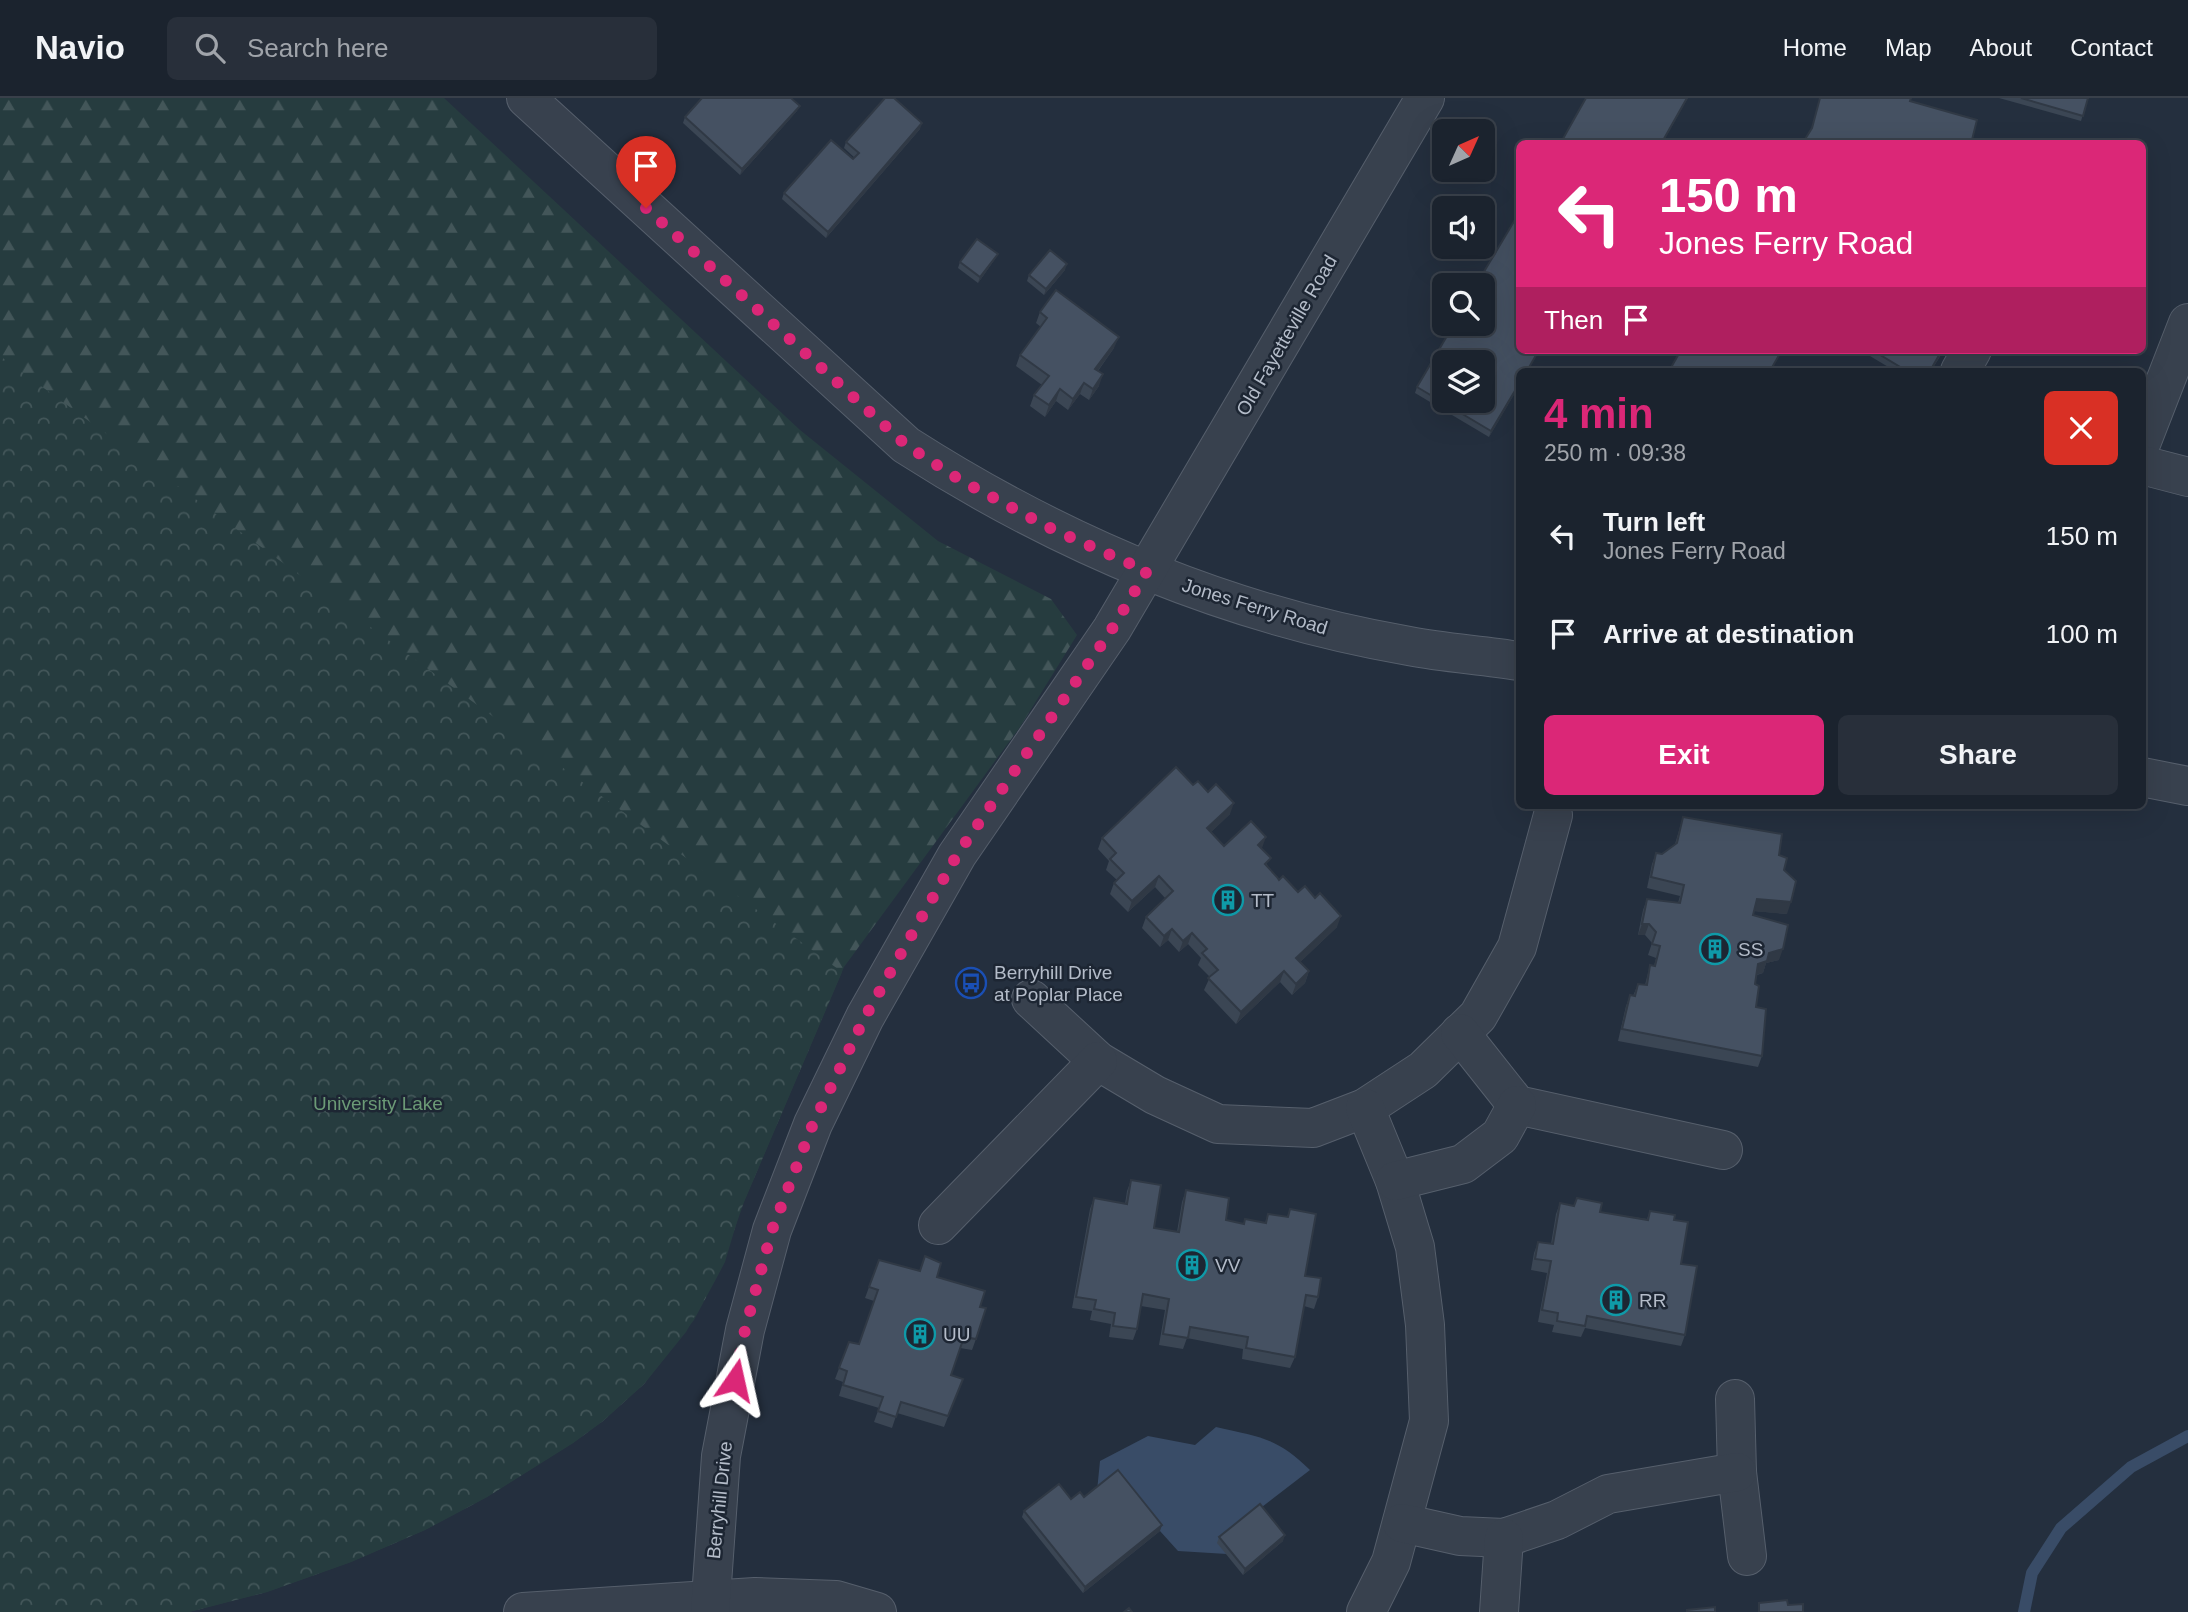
<!DOCTYPE html>
<meta charset="utf-8">
<style>
:root{--surface:#1b232e;--page:#282f3a;--text:#f1f3f6;--muted:#a0a4aa;--line:#39404a;--accent:#db2777}
body{margin:0;font-family:Arial,sans-serif;background:var(--page);color:var(--text);height:100vh;display:flex;flex-direction:column;font-size:26px;white-space:nowrap}
*{box-sizing:border-box;margin:0}
p{font-size:23px;color:var(--muted)}
.icon{flex:none;width:38px;height:38px;fill:none;stroke:currentColor;stroke-width:2;stroke-linecap:round;stroke-linejoin:round}
.map{position:relative;flex:1;overflow:hidden}
.panel{position:absolute;left:1516px;top:270px;width:630px;height:441px;display:flex;flex-direction:column;background:var(--surface);border-radius:10px;box-shadow:0 7px 28px #0002,0 0 0 2px var(--line)}
.panel>*{flex:none}
.hud{position:absolute;left:1516px;top:42px;width:630px;height:214px;border-radius:10px;box-shadow:0 7px 28px #0002,0 0 0 2px var(--line);background:#db2777;color:#fff;overflow:hidden}
.needle{width:46px;rotate:45deg}
.fabs{position:absolute;left:1432px;top:21px;display:grid;gap:14px}
.fabs a{display:grid;place-items:center;width:63px;height:63px;border-radius:10px;background:var(--surface);box-shadow:0 7px 28px #0002,0 0 0 2px var(--line);font-size:35px}
.pin{position:absolute;display:grid;place-items:center;width:60px;height:60px;color:#fff;margin:-72px -30px;border-radius:50% 50% 50% 0;rotate:-45deg;box-shadow:0 0 7px #0007}
.pin .icon{rotate:45deg}
.me{position:absolute;width:77px;margin:-38px;rotate:11deg;stroke-linejoin:round;filter:drop-shadow(0 0 5px #0008)}
.turn{display:flex;align-items:center;gap:24px;height:147px;padding:0 28px;font-size:32px}
.turn .icon{width:91px;height:91px;stroke-width:2.5}
.turn b{display:block;font-size:49px;line-height:60px}
.then{display:flex;align-items:center;height:66px;padding:0 28px;background:#0003;gap:14px;font-size:26px}
.round{display:grid;place-items:center;flex:none;width:74px;height:74px;border-radius:10px;background:var(--page)}
.head{display:flex;align-items:center;justify-content:space-between;height:119px;padding:0 28px}
h1{font-size:42px;font-weight:700;line-height:52px;color:var(--accent)}
.button{display:flex;gap:14px;margin-top:auto;padding:14px 28px}
.button a{flex:1;height:80px;border-radius:10px;background:var(--accent);color:#fff;font-size:28px;font-weight:700;line-height:80px;text-align:center}
.button a+a{background:var(--page);color:var(--text)}
ul{padding:0;list-style:none}
li{display:flex;align-items:center;gap:21px;height:98px;padding:0 28px}
li div{flex:1}
li b{display:block;font-size:26px}
li em{font-style:normal}
header{display:flex;align-items:center;gap:42px;box-sizing:border-box;height:98px;padding:0 35px;background:var(--surface);border-bottom:2px solid var(--line)}
header strong{font-size:33px}
nav{display:flex;gap:38px;margin-inline-start:auto;font-size:24px}
.search{width:490px;height:63px;background:var(--page);display:flex;align-items:center;gap:18px;box-sizing:border-box;padding:0 24px;border-radius:10px;color:var(--muted);font-size:26px}
.map>svg:first-child{display:block}
.forest{fill:url(#forest-firs)}
.park{fill:url(#park-crowns)}
.water{fill:#394c67}
.lines{fill:none;stroke-linecap:round;stroke-linejoin:round}
.stream{stroke:#394c67;stroke-width:12}
.minor-casing{stroke:#565f6c;stroke-width:40}
.minor{stroke:#38414e;stroke-width:38}
.wall{fill:#3b4654}
.shaded-wall{fill:#303945}
.building{fill:#455162;stroke:#303945;stroke-width:2;fill-rule:evenodd}
.route{stroke:#db2777;stroke-width:12;stroke-dasharray:0 21.6}
.labels{text-anchor:middle;stroke-width:5;stroke-linejoin:round;paint-order:stroke}
.street-label{font-size:19px;fill:#b4bcc9;stroke:#1d2633}
.poi-label{font-size:19px;fill:#b4bcc9;stroke:#1d2633;text-anchor:start}
.park-label{font-size:19px;fill:#6b9a76;stroke:#1d2633}
</style>
<header>
<strong>Navio</strong>
<div class="search"><svg class="icon" aria-label="search" viewBox="0 0 24 24"><circle cx="10" cy="10" r="6"/><path d="M15 15l6 6"/></svg>Search here</div>
<nav><a>Home</a><a>Map</a><a>About</a><a>Contact</a></nav>
</header>
<div class="map">
<svg width="2188" height="1514" viewBox="0 0 2188 1514">
<defs>
<pattern id="forest-firs" width="22" height="20" patternUnits="userSpaceOnUse" patternTransform="scale(1.75)"><rect width="22" height="20" fill="#263c3f"/><path d="M5 1l3.5 6h-7zM16 11l3.5 6h-7z" fill="#435659"/></pattern>
<pattern id="park-crowns" width="20" height="18" patternUnits="userSpaceOnUse" patternTransform="scale(1.75)"><rect width="20" height="18" fill="#263c3f"/><path d="M2 6a3 3 0 1 1 6 0M12 15a3 3 0 1 1 6 0" fill="none" stroke="#435659"/></pattern>
</defs>
<rect width="100%" height="100%" fill="#242f3e"/>
<path class="forest" d="M0 0H444L800 332 938 443 1051 501 1077 537 1020 629 844 869 740 1113 725 1164 694 1222 644 1286 603 1323 573 1345 487 1399 425 1432 351 1464 267 1494 189 1514H0Z"/>
<path class="park" d="M0 258 842 874 744 1104 720 1173 686 1234 644 1286 603 1323 573 1345 487 1399 425 1432 351 1464 267 1494 189 1514H0Z"/>
<path class="water" d="M1216 1329C1259 1339 1277 1339 1310 1372L1258 1412 1227 1456 1178 1453 1160 1433 1097 1393 1100 1363 1148 1338 1195 1347Z"/>
<g class="lines">
<path class="stream" d="M2024 1514 2032 1475 2061 1430 2131 1369 2188 1338"/>
<g class="minor-casing">
<g id="minor">
<path d="M526 0 906 347C1059 445 1229 517 1409 548 1445 555 1483 557 1519 563"/>
<path d="M1960 273 1972 252"/>
<path d="M2142 343 2188 225"/>
<path d="M2142 367 2188 379"/>
<path d="M2142 679 2188 688"/>
<path d="M1031 901 1098 963 1155 997 1218 1026 1313 1030 1365 1010 1423 972 1478 918 1517 849 1553 717"/>
<path d="M1460 935 1517 1007 1723 1052"/>
<path d="M1365 1010 1395 1083 1415 1149 1425 1227 1429 1323 1391 1464 1366 1514"/>
<path d="M1395 1083 1463 1066 1500 1038 1517 1007"/>
<path d="M938 1127 1098 963"/>
<path d="M1735 1301 1737 1374 1747 1458"/>
<path d="M1402 1425 1460 1438 1504 1440 1557 1422 1608 1396 1737 1374"/>
<path d="M523 1514 755 1499 836 1502 877 1514"/>
<path d="M710 1514 721 1358 745 1232 772 1132 813 1026 865 919 957 757 1112 531 1425 0"/>
<path d="M1499 1514 1504 1440"/>
</g>
</g>
<use href="#minor" class="minor"/>
</g>
<g class="wall">
<path d="M1999 0H2088L2081 23Z"/>
<path d="M797 13 740 77 683 25 685 19Z"/>
<path d="M920 31 826 140 782 101 784 95 853 61 855 60 844 50 846 44Z"/>
<path d="M995 161 978 185 958 170 960 164Z"/>
<path d="M1065 172 1044 197 1027 183 1029 177Z"/>
<path d="M1040 214 1114 250 1098 273 1099 288 1089 302 1080 296 1068 312 1056 303 1045 319 1030 308 1034 297 1042 287 1016 268 1020 257 1041 229 1036 225Z"/>
<path d="M1860 252H1944L1931 273H1895Z"/>
<path d="M1519 273V288L1489 339 1415 295 1417 289Z"/>
<path d="M1193 687 1208 694 1230 716 1211 734 1224 748 1261 750 1268 769 1277 779 1298 794 1337 829 1300 864 1309 873 1305 885 1292 897 1280 884 1236 926 1204 892 1210 879 1198 867 1201 860 1188 846 1179 854 1168 842 1160 849 1142 830 1146 819 1165 800 1155 789 1128 814 1110 796 1114 785 1117 782 1106 772 1109 763 1098 751 1102 740Z"/>
<path d="M1683 719 1779 757 1784 772 1787 816 1754 813 1753 817 1779 862 1766 865 1763 875 1757 877 1755 886 1756 909 1762 958 1758 969 1618 943 1626 908 1630 897 1633 898 1638 886 1645 887 1650 867 1654 868 1656 860 1648 857 1652 845 1645 837H1638L1643 812 1647 801 1678 805 1680 798 1647 790 1652 766 1656 755 1662 756 1675 746Z"/>
<path d="M1131 1082 1154 1130 1177 1134 1182 1104 1186 1092 1226 1122 1244 1126 1245 1121 1265 1125 1268 1116 1287 1119 1290 1111 1305 1178 1318 1199 1314 1211 1304 1208 1295 1259 1290 1270 1242 1261 1243 1251 1187 1240 1183 1251 1159 1247 1165 1212 1141 1208 1137 1231 1133 1242 1109 1239 1111 1226 1090 1222 1092 1213 1072 1210 1090 1111 1094 1100 1125 1106 1127 1093Z"/>
<path d="M1560 1105 1600 1114 1647 1121 1650 1113 1674 1122 1681 1166 1685 1237 1681 1248 1585 1230 1581 1239 1552 1234 1554 1227 1538 1224 1547 1175 1531 1172 1534 1155 1538 1144 1551 1146 1556 1116Z"/>
<path d="M879 1162 937 1179 980 1209 976 1241 972 1252 960 1250 951 1277 963 1281 944 1329 897 1315 892 1330 874 1324 879 1310 839 1298 843 1284 835 1281 849 1244 859 1246 874 1203 865 1200Z"/>
<path d="M1084 1399 1160 1433 1083 1495 1022 1419 1024 1413 1071 1401Z"/>
<path d="M1219 1439 1283 1443 1243 1477 1217 1445Z"/>
</g>
<g class="shaded-wall">
<path d="M1687 0H1688L1662 46H1661Z"/>
<path d="M800 8 797 13 740 77 742 71Z"/>
<path d="M922 25 920 31 826 140 828 134Z"/>
<path d="M998 156 995 161 978 185 980 179Z"/>
<path d="M1067 166 1065 172 1044 197 1046 191Z"/>
<path d="M1119 239 1114 250 1091 282 1095 271Z"/>
<path d="M1103 276 1099 288 1089 302 1093 291Z"/>
<path d="M1084 285 1080 296 1068 312 1073 301Z"/>
<path d="M1519 286V288L1489 339 1491 333Z"/>
<path d="M1060 291 1056 303 1045 319 1049 307Z"/>
<path d="M1234 705 1230 716 1203 742 1207 730Z"/>
<path d="M1266 739 1262 750 1254 758 1258 747Z"/>
<path d="M1159 778 1155 789 1128 814 1132 803Z"/>
<path d="M1757 801 1791 804 1787 816 1753 813Z"/>
<path d="M1341 818 1337 829 1292 872 1296 860Z"/>
<path d="M1642 826H1649L1645 837H1638Z"/>
<path d="M1172 831 1168 842 1160 849 1164 838Z"/>
<path d="M1192 835 1188 846 1179 854 1183 843Z"/>
<path d="M1783 851 1779 862 1766 865 1763 875 1754 877 1758 866 1769 855Z"/>
<path d="M1284 873 1280 884 1236 926 1241 914Z"/>
<path d="M1309 873 1305 885 1292 897 1296 886Z"/>
<path d="M1162 1427 1160 1433 1083 1495 1085 1489Z"/>
<path d="M1285 1437 1283 1443 1243 1477 1245 1471Z"/>
</g>
<g class="building">
<path d="M702 0H791L800 8 742 71 685 19Z"/>
<path d="M885 0H894L922 25 828 134 784 95 831 42 853 61 859 55 846 44Z"/>
<path d="M1586 0H1687L1661 46H1560Z"/>
<path d="M1820 0H1911L1910 3 1977 22 1971 46H1802L1812 30Z"/>
<path d="M2021 0H2088L2083 18Z"/>
<path d="M1519 115V252H1539L1527 273H1519V286L1491 333 1417 289 1454 226H1482V187H1476ZM1444 264H1482V303H1444Z"/>
<path d="M977 141 998 156 980 179 960 164Z"/>
<path d="M1050 152 1067 166 1046 191 1029 177Z"/>
<path d="M1056 192 1119 239 1095 271 1103 276 1093 291 1084 285 1073 301 1060 291 1049 307 1034 297 1049 278 1020 257 1047 220 1040 214Z"/>
<path d="M1681 252H1782L1770 273H1669Z"/>
<path d="M1872 252H1942L1930 273H1907Z"/>
<path d="M1176 669 1193 687 1198 683 1208 694 1216 686 1234 705 1207 730 1224 748 1251 723 1266 739 1258 747 1271 760 1265 766 1277 779 1279 782 1283 778 1298 794 1305 788 1315 800 1320 795 1341 818 1296 860 1309 873 1296 886 1284 873 1241 914 1208 880 1218 872 1202 855 1207 851 1192 835 1183 843 1172 831 1164 838 1146 819 1173 793 1159 778 1132 803 1114 785 1124 775 1110 761 1116 755 1102 740Z"/>
<path d="M1683 719 1782 736 1779 757 1787 760 1784 772 1796 783 1791 804 1757 801 1753 817 1788 827 1783 851 1769 855 1767 863 1758 866 1755 886 1759 888 1756 909 1766 911 1762 958 1622 931 1630 897 1635 898 1638 886 1647 887 1650 867 1655 868 1660 848 1652 846 1656 834 1649 826H1642L1647 801 1680 805 1684 787 1651 779 1656 755 1662 756 1677 745Z"/>
<path d="M1131 1082 1161 1087 1154 1130 1179 1134 1186 1092 1229 1100 1226 1122 1244 1126 1245 1121 1266 1125 1268 1116 1288 1119 1290 1111 1316 1116 1305 1178 1321 1180 1318 1199 1306 1197 1295 1259 1246 1250 1248 1239 1190 1229 1188 1240 1163 1236 1169 1201 1143 1196 1137 1231 1113 1228 1115 1215 1094 1211 1096 1202 1076 1199 1094 1100 1127 1106Z"/>
<path d="M1577 1100 1602 1105 1600 1114 1648 1122 1650 1113 1675 1117 1674 1122 1688 1124 1681 1166 1697 1168 1685 1237 1587 1218 1585 1228 1557 1223 1558 1215 1542 1212 1551 1163 1535 1161 1538 1144 1553 1146 1560 1105 1574 1108Z"/>
<path d="M925 1158 941 1165 937 1179 985 1193 980 1209 986 1210 976 1241 964 1239 951 1277 963 1281 948 1318 901 1304 896 1319 878 1313 883 1299 843 1287 847 1273 839 1270 849 1244 859 1246 878 1192 869 1189 879 1162 920 1173Z"/>
<path d="M1118 1372 1162 1427 1085 1489 1024 1413 1059 1386 1071 1401 1080 1394 1084 1399Z"/>
<path d="M1260 1406 1285 1437 1245 1471 1219 1439Z"/>
<path d="M1787 1502 1788 1507 1803 1506V1514H1759V1505Z"/>
<path d="M1715 1509V1514H1687V1512Z"/>
<path d="M1129 1510 1132 1514H1124Z"/>
</g>
<g class="lines">
<path class="route" d="M646 110 906 347 960 382 1052 431 1147 473 1112 531 957 757 865 919 813 1026 772 1132 745 1232 735 1282"/>
</g>
<defs>
<g id="building-ring" transform="scale(1.575)"><circle r="9.5" fill="#1d2633" stroke="#0f9aa8" stroke-width="1.5"/><path d="M-4-6H4V6H1V3H-1V6H-4ZM-2.5-4.3h1.7v1.8h-1.7ZM.8-4.3h1.7v1.8H.8ZM-2.5-1h1.7V.8h-1.7ZM.8-1h1.7V.8H.8Z" fill="#0f9aa8"/></g>
<g id="bus-ring" transform="scale(1.575)"><circle r="9.5" fill="#1d2633" stroke="#1a4fb4" stroke-width="1.5"/><path d="M-5-6H5V4H4V6H2V4H-2V6H-4V4H-5ZM-3.5-4V0h7V-4ZM-3.5 1.2v1.5H-2V1.2ZM2 1.2v1.5H3.5V1.2Z" fill="#1a4fb4"/></g>
</defs>
<g fill-rule="evenodd">
<use href="#building-ring" x="1228" y="802"/>
<use href="#building-ring" x="1715" y="851"/>
<use href="#bus-ring" x="971" y="885"/>
<use href="#building-ring" x="1192" y="1167"/>
<use href="#building-ring" x="1616" y="1202"/>
<use href="#building-ring" x="920" y="1236"/>
</g>
<g class="labels">
<g class="street-label">
<text transform="translate(1286 237) rotate(-60)" y="7">Old Fayetteville Road</text>
<text transform="translate(1255 508) rotate(17)" y="7">Jones Ferry Road</text>
<text transform="translate(719 1402) rotate(-84)" y="7">Berryhill Drive</text>
</g>
<g class="poi-label">
<text x="1251" y="809">TT</text>
<text x="1738" y="858">SS</text>
<text x="994" y="881">Berryhill Drive<tspan x="994" dy="22">at Poplar Place</tspan></text>
<text x="1215" y="1174">VV</text>
<text x="1639" y="1209">RR</text>
<text x="943" y="1243">UU</text>
</g>
<g class="park-label">
<text x="378" y="1012">University Lake</text>
</g>
</g>
</svg>
<div class="fabs">
<a><svg class="needle" viewBox="-14 -14 28 28"><path d="M0-13l5 13h-10z" fill="#e53935"/><path d="M0 13l5-13h-10z" fill="#a0a4aa"/></svg></a>
<a><svg class="icon" aria-label="sound" viewBox="0 0 24 24"><path d="M4 9h4l5-4v14l-5-4H4zM17 9q2 3 0 6"/></svg></a>
<a><svg class="icon" aria-label="search" viewBox="0 0 24 24"><circle cx="10" cy="10" r="6"/><path d="M15 15l6 6"/></svg></a>
<a><svg class="icon" aria-label="layers" viewBox="0 0 24 24"><path d="M12 4l9 5-9 5-9-5zM3 14l9 5 9-5"/></svg></a>
</div>
<div class="pin" style="left:646px;top:110px;background:#d93025"><svg class="icon" aria-label="arrive" viewBox="0 0 24 24"><path d="M6 21V4h12l-3 4 3 4H6"/></svg></div>
<svg class="me" style="left:735px;top:1282px" viewBox="-20 -20 40 40"><path d="M0-17L14 15 0 8-14 15z" fill="#db2777" stroke="#fff" stroke-width="4"/></svg>
<div class="hud">
<div class="turn"><svg class="icon" aria-label="left" viewBox="0 0 24 24"><path d="M17 20v-9H6M10 6l-5 5 5 5"/></svg><div><b>150 m</b>Jones Ferry Road</div></div>
<div class="then">Then<svg class="icon" aria-label="arrive" viewBox="0 0 24 24"><path d="M6 21V4h12l-3 4 3 4H6"/></svg></div>
</div>
<section class="panel">
<div class="head"><div><h1>4 min</h1><p>250 m · 09:38</p></div><a class="round" style="background:#d93025;color:#fff"><svg class="icon" aria-label="close" viewBox="0 0 24 24"><path d="M6 6l12 12M18 6L6 18"/></svg></a></div>
<ul>
<li><svg class="icon" aria-label="left" viewBox="0 0 24 24"><path d="M17 20v-9H6M10 6l-5 5 5 5"/></svg><div><b>Turn left</b><p>Jones Ferry Road</p></div><em>150 m</em></li>
<li><svg class="icon" aria-label="arrive" viewBox="0 0 24 24"><path d="M6 21V4h12l-3 4 3 4H6"/></svg><div><b>Arrive at destination</b></div><em>100 m</em></li>
</ul>
<div class="button"><a>Exit</a><a>Share</a></div>
</section>
</div>
